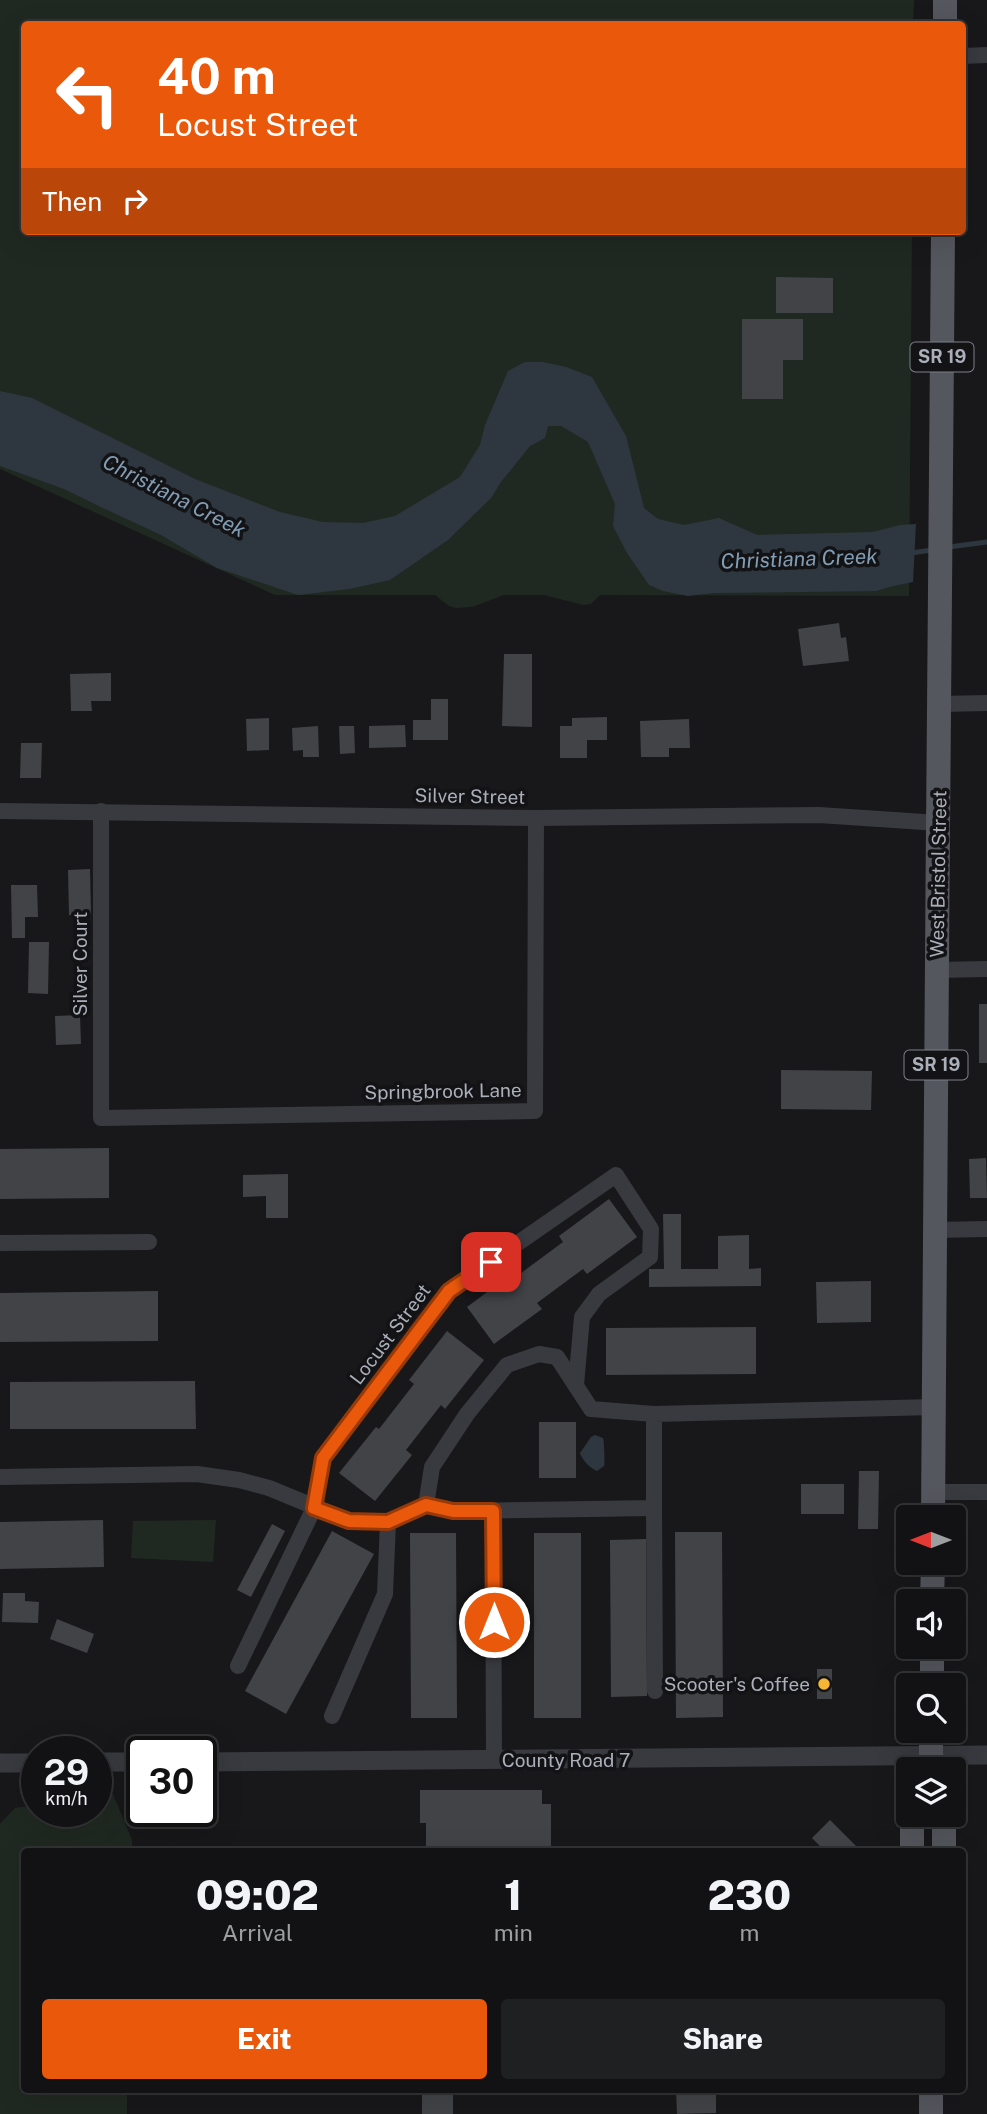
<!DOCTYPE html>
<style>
:root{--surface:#121214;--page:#1f2022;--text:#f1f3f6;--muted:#9c9ea0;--line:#313234;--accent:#ea580c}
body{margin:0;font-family:"Public Sans",sans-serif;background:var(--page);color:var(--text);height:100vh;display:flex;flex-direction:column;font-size:26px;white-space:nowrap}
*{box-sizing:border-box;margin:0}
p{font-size:23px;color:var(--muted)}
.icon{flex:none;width:38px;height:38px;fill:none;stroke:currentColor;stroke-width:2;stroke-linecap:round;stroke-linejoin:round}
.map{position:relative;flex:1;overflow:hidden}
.drawer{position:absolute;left:21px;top:1848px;width:945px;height:245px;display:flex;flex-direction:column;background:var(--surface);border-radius:7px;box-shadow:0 7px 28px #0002,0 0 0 2px var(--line)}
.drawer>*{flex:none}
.hud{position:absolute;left:21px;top:21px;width:945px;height:214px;border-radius:7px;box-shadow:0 7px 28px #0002,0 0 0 2px var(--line);background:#ea580c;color:#fff;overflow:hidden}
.needle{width:46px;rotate:270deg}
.controls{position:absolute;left:896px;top:1505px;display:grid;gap:14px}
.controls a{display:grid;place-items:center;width:70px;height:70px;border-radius:7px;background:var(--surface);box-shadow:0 7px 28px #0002,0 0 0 2px var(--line);font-size:35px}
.speed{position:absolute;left:21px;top:1736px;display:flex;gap:14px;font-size:35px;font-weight:700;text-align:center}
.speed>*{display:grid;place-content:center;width:91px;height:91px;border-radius:50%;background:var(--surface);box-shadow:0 7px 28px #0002,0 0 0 2px var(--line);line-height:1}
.speed small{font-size:18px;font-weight:400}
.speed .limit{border:4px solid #111;border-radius:10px;background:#fff;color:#111}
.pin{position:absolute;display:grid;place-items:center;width:60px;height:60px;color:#fff;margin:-30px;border-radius:14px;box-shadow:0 4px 10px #0006}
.me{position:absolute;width:77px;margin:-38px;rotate:0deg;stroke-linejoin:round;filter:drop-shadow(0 0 5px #0008)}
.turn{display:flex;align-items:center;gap:24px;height:147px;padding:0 21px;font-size:32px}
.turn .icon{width:91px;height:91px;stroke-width:2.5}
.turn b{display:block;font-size:49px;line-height:60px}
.then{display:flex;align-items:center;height:66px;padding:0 21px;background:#0003;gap:14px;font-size:26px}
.eta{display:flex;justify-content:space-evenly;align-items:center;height:119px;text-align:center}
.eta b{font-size:42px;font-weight:800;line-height:49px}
.action{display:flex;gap:14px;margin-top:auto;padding:14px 21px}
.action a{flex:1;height:80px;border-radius:7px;background:var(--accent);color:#fff;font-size:28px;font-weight:800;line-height:80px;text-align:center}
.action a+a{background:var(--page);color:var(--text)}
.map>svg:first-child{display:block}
.green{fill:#202921}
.water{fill:#2e373f}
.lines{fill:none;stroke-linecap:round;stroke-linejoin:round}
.stream{stroke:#2e373f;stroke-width:5}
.building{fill:#424347}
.minor{stroke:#393a3f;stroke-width:16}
.tertiary{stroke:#393a3f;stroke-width:19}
.primary{stroke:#55575e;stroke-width:24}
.route-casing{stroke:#983908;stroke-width:18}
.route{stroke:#ea580c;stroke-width:12}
.poi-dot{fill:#f5b635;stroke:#131315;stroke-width:2.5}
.labels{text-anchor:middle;stroke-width:7;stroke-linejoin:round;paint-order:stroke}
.shield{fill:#131315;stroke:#7d8088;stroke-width:2}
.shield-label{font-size:18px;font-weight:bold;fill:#aaafba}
.street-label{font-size:19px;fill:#aaafba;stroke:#131315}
.poi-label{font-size:19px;fill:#aaafba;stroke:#131315;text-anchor:end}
.water-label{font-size:21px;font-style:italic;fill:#819db5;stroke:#131315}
</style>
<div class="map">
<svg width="987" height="2114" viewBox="0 0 987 2114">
<rect width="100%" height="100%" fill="#18181a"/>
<g class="green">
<path d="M0 0H914L913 24H24V231H912L909 596 600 595 591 604 583 605 544 595H504L472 607 456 608 449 606 435 595H275L0 469Z"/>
<path d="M216 1520 213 1562 131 1558 133 1521Z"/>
<path d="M113 1794 132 1840V1851L24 1852V2090H127V2114H0V1824L15 1808 37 1805V1811H96V1797Z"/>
</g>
<g class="water">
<path d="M525 362H543L566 367 592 377 626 436 644 508 658 519 684 525 719 518 757 535 873 532 900 525 916 524 913 582C900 585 890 586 877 591L714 593 688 596 663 591 649 585 627 553 613 526 615 504 588 442 561 426H548L545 438 530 446 501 482 491 498 448 540 390 580 349 589 298 595 217 568 161 535 103 508 64 489 0 466V391L32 398 195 479 280 512 323 522 363 523 395 516 460 477 480 445 485 425 508 371Z"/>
<path d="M595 1435 603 1438C604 1439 605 1464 604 1466L597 1471C591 1469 582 1460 580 1453L591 1437Z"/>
</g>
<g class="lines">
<g class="stream">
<path d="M949 547 987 542"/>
<path d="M911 553 932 550"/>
</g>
</g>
<g class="building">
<path d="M776 277 833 278V313H776Z"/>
<path d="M742 319H803V360H783V399H742Z"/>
<path d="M839 623 841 638 846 637 849 661 803 666 798 629Z"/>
<path d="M504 654H532V727L502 726Z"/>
<path d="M111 673V701H91L92 711H71L70 674Z"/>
<path d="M431 699H448V740H413V720H431Z"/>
<path d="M607 717V740H587V758H560V726H572V718Z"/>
<path d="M269 718V750L247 751 246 719Z"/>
<path d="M689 719 690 748H669V757H641L640 721Z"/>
<path d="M405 725 406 747 369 748V726Z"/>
<path d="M318 726 319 757H303V750L293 751 292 728Z"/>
<path d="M339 726H354L355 753 340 754Z"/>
<path d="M21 743H42L41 778H20Z"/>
<path d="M90 869 91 914 69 915 68 870Z"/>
<path d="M11 885H37L38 917H25V938H12Z"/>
<path d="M29 942H49L48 994 28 993Z"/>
<rect x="979" y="1004" width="8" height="59"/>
<path d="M80 1015 81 1044 56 1045 55 1016Z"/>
<path d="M781 1070 872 1071 871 1110 781 1109Z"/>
<path d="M109 1148V1198L0 1199V1149Z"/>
<path d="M986 1158 987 1198H970L969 1159Z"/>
<path d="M288 1174V1218H266V1196L243 1197V1175Z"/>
<path d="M609 1199 637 1237 587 1274 583 1269 537 1303 542 1309 494 1344 467 1307 514 1272 517 1276 563 1242 559 1236Z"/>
<path d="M663 1214H681V1269H718V1236L749 1235V1269L761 1268V1286L649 1287V1269H664Z"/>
<path d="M871 1281V1322L817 1323 816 1282Z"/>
<path d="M158 1291V1341L0 1342V1293Z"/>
<path d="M756 1327V1374L606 1375V1328Z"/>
<path d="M447 1331 484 1360 445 1409 441 1405 406 1450 412 1455 375 1501 339 1473 376 1427 379 1429 414 1384 409 1380Z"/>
<path d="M195 1381 196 1429H10V1382Z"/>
<rect x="539" y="1422" width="37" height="56"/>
<path d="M859 1471H879L878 1529H858Z"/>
<rect x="801" y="1484" width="43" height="30"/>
<path d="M103 1520 104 1567 0 1569V1522Z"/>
<path d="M272 1524 285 1531 251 1597 237 1590Z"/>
<path d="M332 1531 374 1554 286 1714 245 1691Z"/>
<path d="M675 1532H722L723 1717 676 1718Z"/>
<path d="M410 1533H456L457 1718H411Z"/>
<rect x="534" y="1533" width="47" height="185"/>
<path d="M646 1539 647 1696 611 1697 610 1540Z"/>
<path d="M3 1593H25V1601L39 1602 38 1623 2 1622Z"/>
<path d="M57 1619 94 1634 87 1653 50 1639Z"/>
<rect x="817" y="1669" width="15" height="30"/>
<path d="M420 1790H542V1804H551V1852H426V1823H420Z"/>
<path d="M830 1820 858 1848 855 1852H819L822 1848 812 1838Z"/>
<rect x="422" y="2090" width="31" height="24"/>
<path d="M676 2090H716V2113L677 2114Z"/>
<rect x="824" y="2090" width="56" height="4"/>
</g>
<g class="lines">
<g class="minor">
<path d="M962 56 987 55"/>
<path d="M940 704 987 703"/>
<path d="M0 811 536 818 819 815 939 823"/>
<path d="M101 811V1118L535 1111 536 818"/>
<path d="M937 970 987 969"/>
<path d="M934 1230 987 1229"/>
<path d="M0 1243 149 1242"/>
<path d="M0 1477 197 1474 239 1480 269 1488 349 1521 388 1522 426 1505 453 1511 654 1508V1414L934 1407"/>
<path d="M933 1492H987"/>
<path d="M426 1505 432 1467 467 1414 507 1365 539 1354 557 1357 591 1409 654 1414"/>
<path d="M654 1508 655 1691"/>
<path d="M493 1511 494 1760"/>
<path d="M238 1666 314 1508 323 1458 449 1291 616 1175 651 1229 650 1257 599 1294 582 1317 576 1385"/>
<path d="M332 1716 385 1594 388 1522"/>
</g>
<g class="tertiary">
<path d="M96 1762H142"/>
<path d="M201 1762 987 1755"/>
<path d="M0 1763H37"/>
</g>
<g class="primary">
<path d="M945 24V0"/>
<path d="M933 1517C935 1088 940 660 943 231"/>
<path d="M932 1601 933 1563"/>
<path d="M932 1685V1647"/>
<path d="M931 1731V1755L935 1769"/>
<path d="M944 1815V1852"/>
<path d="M912 1852V1815"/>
<path d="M931 2090V2114"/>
</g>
</g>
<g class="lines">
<g class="route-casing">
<path id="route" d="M491 1262 449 1291 323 1458 314 1508 349 1521 388 1522 426 1505 453 1511H493L494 1622"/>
</g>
<use href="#route" class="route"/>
</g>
<circle class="poi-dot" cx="824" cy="1684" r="7"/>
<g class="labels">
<g class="shield">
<rect x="910.5" y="342.5" width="63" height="29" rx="5"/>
<rect x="904.5" y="1050.5" width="63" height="29" rx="5"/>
</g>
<g class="shield-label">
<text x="942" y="363">SR 19</text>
<text x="936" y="1071">SR 19</text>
</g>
<g class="street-label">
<text transform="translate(470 796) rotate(1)" y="7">Silver Street</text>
<text transform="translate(938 874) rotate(-89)" y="7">West Bristol Street</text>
<text transform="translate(80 964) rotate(-90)" y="7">Silver Court</text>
<text transform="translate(443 1091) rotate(-1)" y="7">Springbrook Lane</text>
<text transform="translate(390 1334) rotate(-53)" y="7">Locust Street</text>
<text x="566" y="1767">County Road 7</text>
</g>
<g class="poi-label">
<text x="810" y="1691">Scooter's Coffee</text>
</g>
<g class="water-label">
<text transform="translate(174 496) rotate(27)" y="7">Christiana Creek</text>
<text transform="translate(799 559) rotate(-2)" y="7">Christiana Creek</text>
</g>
</g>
</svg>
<div class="controls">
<a><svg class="needle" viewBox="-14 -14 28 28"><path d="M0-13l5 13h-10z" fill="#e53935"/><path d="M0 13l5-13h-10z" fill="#9c9ea0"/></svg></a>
<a><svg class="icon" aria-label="sound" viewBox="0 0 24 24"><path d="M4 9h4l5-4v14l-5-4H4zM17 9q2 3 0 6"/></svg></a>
<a><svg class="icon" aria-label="search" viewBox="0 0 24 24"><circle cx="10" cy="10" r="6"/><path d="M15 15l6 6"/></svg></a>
<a><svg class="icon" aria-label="layers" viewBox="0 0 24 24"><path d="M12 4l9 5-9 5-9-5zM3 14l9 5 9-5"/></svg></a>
</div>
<div class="speed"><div>29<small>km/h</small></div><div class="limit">30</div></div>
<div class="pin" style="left:491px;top:1262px;background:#d93025"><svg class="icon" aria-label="arrive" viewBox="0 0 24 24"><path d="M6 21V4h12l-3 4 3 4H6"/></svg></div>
<svg class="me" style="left:494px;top:1622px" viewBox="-20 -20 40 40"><circle r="17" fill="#ea580c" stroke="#fff" stroke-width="3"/><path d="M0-11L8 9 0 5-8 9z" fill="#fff"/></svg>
<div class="hud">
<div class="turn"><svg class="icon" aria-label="left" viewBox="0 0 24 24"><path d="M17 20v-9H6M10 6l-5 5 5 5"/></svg><div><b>40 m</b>Locust Street</div></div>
<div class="then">Then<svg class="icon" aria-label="right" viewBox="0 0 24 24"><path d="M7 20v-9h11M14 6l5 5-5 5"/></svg></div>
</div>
<section class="drawer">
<div class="eta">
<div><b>09:02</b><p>Arrival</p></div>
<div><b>1</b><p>min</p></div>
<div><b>230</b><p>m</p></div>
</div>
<div class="action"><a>Exit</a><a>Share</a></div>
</section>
</div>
